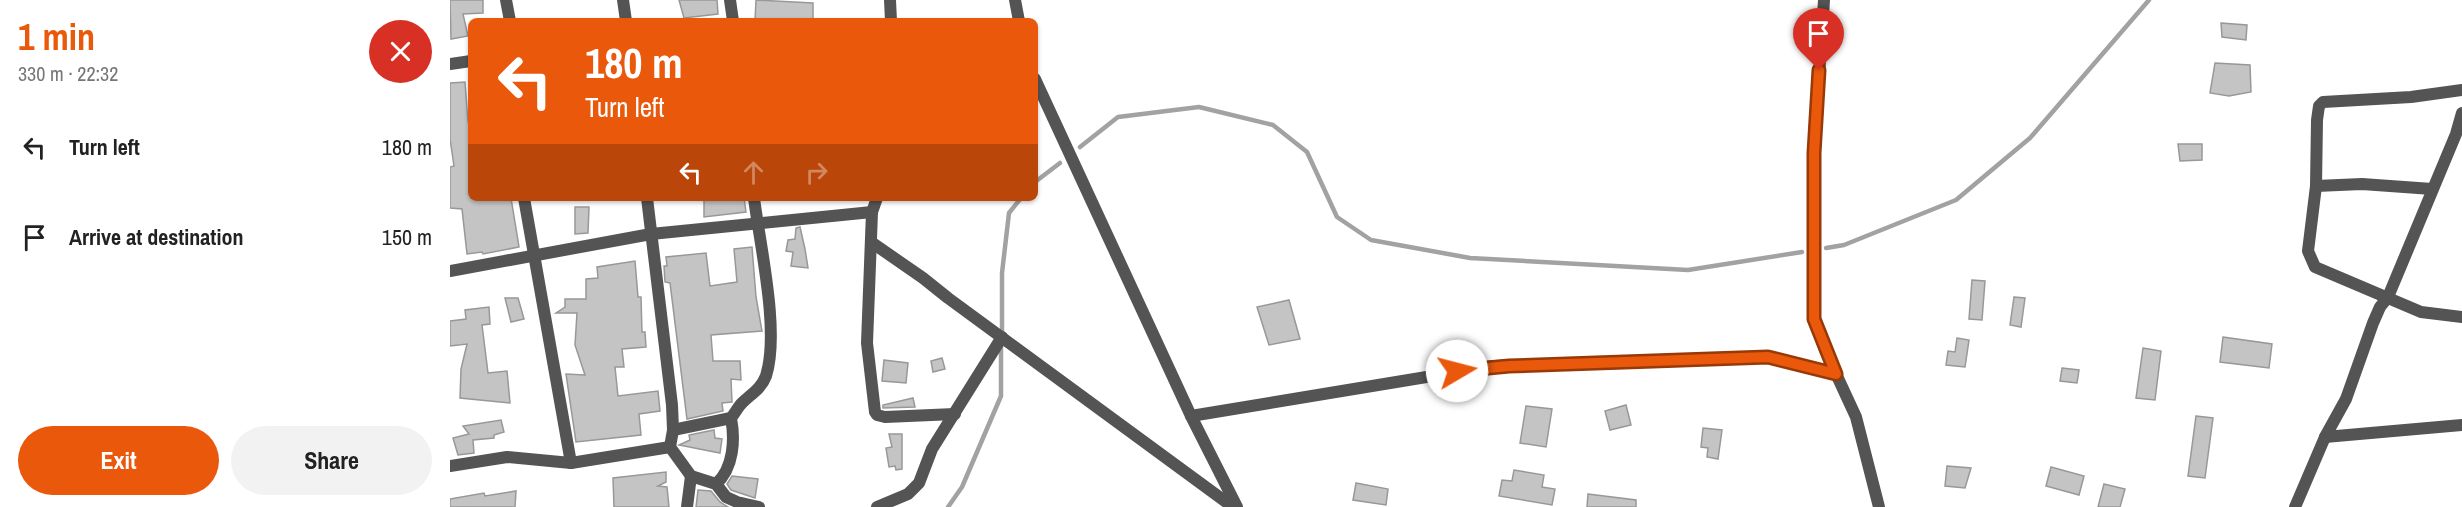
<!DOCTYPE html>
<meta charset="utf-8">
<style>
:root{--surface:#fff;--page:#f2f2f2;--text:#222;--muted:#767676;--accent:#ea580c}
body{margin:0;font-family:"Archivo Narrow",sans-serif;background:var(--page);color:var(--text);height:100vh;display:flex;flex-direction:column;font-size:22px;white-space:nowrap}
*{box-sizing:border-box;margin:0}
p{font-size:20px;color:var(--muted)}
.icon{flex:none;width:33px;height:33px;fill:none;stroke:currentColor;stroke-width:2;stroke-linecap:round;stroke-linejoin:round}
.map{position:relative;flex:1;overflow:hidden}
.side{display:flex;flex-direction:column;background:var(--surface);width:450px}
.side>*{flex:none}
.top-card{position:absolute;left:18px;top:18px;width:570px;height:183px;border-radius:9px;box-shadow:0 2px 4px #0004;background:#ea580c;color:#fff;overflow:hidden}
.pin{position:absolute;display:grid;place-items:center;width:51px;height:51px;color:#fff;margin:-62px -26px;border-radius:50% 50% 50% 0;rotate:-45deg;box-shadow:0 0 6px #0007}
.pin .icon{rotate:45deg}
.me{position:absolute;width:66px;margin:-33px;rotate:82deg;stroke-linejoin:round;filter:drop-shadow(0 0 4px #0008)}
.turn{display:flex;align-items:center;gap:21px;height:126px;padding:0 18px;font-size:27px}
.turn .icon{width:78px;height:78px;stroke-width:2.5}
.turn b{display:block;font-size:42px;line-height:51px}
.lanes{display:flex;align-items:center;height:57px;padding:0 18px;background:#0003;justify-content:center;gap:30px;direction:ltr}
.lanes .off{opacity:.35}
.round{display:grid;place-items:center;flex:none;width:63px;height:63px;border-radius:32px;background:var(--page)}
.summary{display:flex;align-items:center;justify-content:space-between;height:102px;padding:0 18px}
h1{font-size:36px;font-weight:800;line-height:45px;color:var(--accent)}
.cta{display:flex;gap:12px;margin-top:auto;padding:12px 18px}
.cta a{flex:1;height:69px;border-radius:36px;background:var(--accent);color:#fff;font-size:24px;font-weight:800;line-height:69px;text-align:center}
.cta a+a{background:var(--page);color:var(--text)}
ul{padding:0;list-style:none}
li{display:flex;align-items:center;gap:18px;height:90px;padding:0 18px}
li div{flex:1}
li b{display:block;font-size:22px}
li em{font-style:normal}
main{display:flex;flex:1;min-height:0}
.map>svg:first-child{display:block}
.lines{fill:none;stroke-linecap:round;stroke-linejoin:round}
.stream{stroke:#a2a2a2;stroke-width:4.5}
.building{fill:#c4c4c4;stroke:#989898;stroke-width:1.5}
.minor{stroke:#545454;stroke-width:12}
.tertiary{stroke:#545454;stroke-width:12}
.route-casing{stroke:#983908;stroke-width:15}
.route{stroke:#ea580c;stroke-width:10}
</style>
<main>
<section class="side">
<div class="summary"><div><h1>1 min</h1><p>330 m · 22:32</p></div><a class="round" style="background:#d93025;color:#fff"><svg class="icon" aria-label="close" viewBox="0 0 24 24"><path d="M6 6l12 12M18 6L6 18"/></svg></a></div>
<ul>
<li><svg class="icon" aria-label="left" viewBox="0 0 24 24"><path d="M17 20v-9H6M10 6l-5 5 5 5"/></svg><div><b>Turn left</b></div><em>180 m</em></li>
<li><svg class="icon" aria-label="arrive" viewBox="0 0 24 24"><path d="M6 21V4h12l-3 4 3 4H6"/></svg><div><b>Arrive at destination</b></div><em>150 m</em></li>
</ul>
<div class="cta"><a>Exit</a><a>Share</a></div>
</section>
<div class="map">
<svg width="2012" height="507" viewBox="0 0 2012 507">
<rect width="100%" height="100%" fill="#fff"/>
<g class="lines">
<g class="stream">
<path d="M630 147 668 117 749 107 823 125 857 152 887 217 921 240 1020 258 1238 270 1352 252"/>
<path d="M585 182 610 163"/>
<path d="M1376 248 1394 245 1506 200 1580 138 1699 0"/>
<path d="M552 335V273L559 213 571 198"/>
<path d="M498 507 512 487 551 396V343"/>
</g>
</g>
<g class="building">
<path d="M0 0H33V13L13 14 18 36 1 39Z"/>
<path d="M229 0H267L268 14 234 18Z"/>
<path d="M306 0 363 3V21H305Z"/>
<path d="M1771 23 1797 25 1796 40 1772 37Z"/>
<path d="M1765 63 1800 65 1801 92 1779 96 1760 93Z"/>
<path d="M15 82 18 122H21V198H61L69 247 33 254 32 252 17 254 12 209 0 208V167L4 166 0 139V83Z"/>
<path d="M1728 144H1752V160L1730 161Z"/>
<path d="M254 198H294L296 212 254 217Z"/>
<path d="M125 207H139L138 233 125 234Z"/>
<path d="M350 227 355 249 358 268 341 266 343 252 336 251 338 240 345 239 346 228Z"/>
<path d="M302 247 306 297 312 331 261 335 263 361H290L291 380 281 379 282 402 272 403 273 411 237 419 220 283 215 282 214 266H217L216 257 256 253 260 286 287 282 284 249Z"/>
<path d="M185 261 188 297H191L192 332H195L196 347 172 349 174 367H165L168 396 208 391 210 411 189 414 191 435 126 442 116 374 135 375 125 345 127 313H106L115 307V299H136V279L148 278 147 267Z"/>
<path d="M1522 280 1535 281 1532 320 1519 319Z"/>
<path d="M1564 297 1575 298 1571 327 1560 325Z"/>
<path d="M55 298H68L74 319 61 322Z"/>
<path d="M839 300 850 339 819 345 807 307Z"/>
<path d="M39 307 40 324 32 325 38 373 57 371 60 403 10 398 11 369 17 344 0 346V321L16 319 15 310Z"/>
<path d="M1773 337 1822 344 1819 368 1770 362Z"/>
<path d="M1507 338 1519 340 1515 367 1496 365 1498 351 1505 352Z"/>
<path d="M1693 348 1711 351 1705 400 1686 398Z"/>
<path d="M492 358 495 369 483 372 481 361Z"/>
<path d="M434 360 458 363 456 383 432 381Z"/>
<path d="M1612 368 1629 370 1627 383 1610 381Z"/>
<path d="M463 398 465 407 433 408V405Z"/>
<path d="M1176 405 1181 425 1160 430 1155 411Z"/>
<path d="M1076 406 1102 409 1096 447 1070 443Z"/>
<path d="M1746 416 1763 418 1755 478 1738 476Z"/>
<path d="M51 420 54 432 44 435V438L23 440 24 453 8 455 3 438 19 434 13 426Z"/>
<path d="M1253 428 1272 430 1268 459 1257 457 1258 448 1251 447Z"/>
<path d="M264 430 265 438 272 439 270 453 229 445 240 440 239 435Z"/>
<path d="M439 434H452V469L446 470 445 466 439 467 436 448 442 447Z"/>
<path d="M1497 466 1521 468 1515 488 1495 486Z"/>
<path d="M1601 467 1634 476 1629 495 1596 486Z"/>
<path d="M1064 470 1094 475 1092 487 1105 489 1102 505 1049 496 1052 480 1062 481Z"/>
<path d="M216 472V482L208 486 217 487 219 507H164L163 478Z"/>
<path d="M282 476 308 479 305 498 281 490 277 484Z"/>
<path d="M906 483 938 489 936 505 903 500Z"/>
<path d="M1654 484 1675 489 1670 507H1648Z"/>
<path d="M248 490 261 491 270 502 278 507H246Z"/>
<path d="M66 491 65 507H0V499L34 493 35 496Z"/>
<path d="M1138 494 1186 500V507H1137Z"/>
</g>
<g class="lines">
<g class="minor">
<path d="M56 0 60 21"/>
<path d="M173 0 176 21"/>
<path d="M280 0 283 21"/>
<path d="M440 0 441 21"/>
<path d="M1374 0 1364 153V319L1375 350 1406 417 1429 507"/>
<path d="M0 64 21 61"/>
<path d="M2012 90 1961 97 1873 102 1869 106 1867 120 1866 186 1858 251 1865 267 1971 312 2012 317"/>
<path d="M1866 186 1912 184 1982 189"/>
<path d="M74 198 121 463"/>
<path d="M197 198 222 405 223 430 220 447 241 476 266 484 276 497 287 502 309 507"/>
<path d="M427 198 422 212 417 343 425 412 427 415 435 417 505 414"/>
<path d="M421 242 473 278 498 298 783 507"/>
<path d="M0 271 201 234 422 212"/>
<path d="M741 416 1043 366 1318 357 1386 373"/>
<path d="M223 430 281 418"/>
<path d="M1875 437 2012 425"/>
<path d="M0 466 57 457 121 463 220 447"/>
<path d="M266 484C284 468 285 439 281 418 285 413 288 407 292 403 301 394 311 389 316 376 330 331 310 246 304 198"/>
<path d="M237 507 241 476"/>
<path d="M427 507 458 494 469 483 482 449 552 337"/>
<path d="M1845 507 1875 437 1896 399 1923 323 1930 307 1938 297 2006 134 2012 113"/>
</g>
<g class="tertiary">
<path d="M565 0 569 21"/>
<path d="M585 79 741 416 787 507"/>
</g>
</g>
<g class="lines">
<g class="route-casing">
<path id="route" d="M1007 371 1059 366 1318 357 1386 374 1364 319V153L1369 70"/>
</g>
<use href="#route" class="route"/>
</g>
</svg>
<div class="pin" style="left:1369px;top:70px;background:#d93025"><svg class="icon" aria-label="arrive" viewBox="0 0 24 24"><path d="M6 21V4h12l-3 4 3 4H6"/></svg></div>
<svg class="me" style="left:1007px;top:371px" viewBox="-20 -20 40 40"><circle r="19" fill="#fff"/><path d="M0-13L10 11 0 6-10 11z" fill="#ea580c"/></svg>
<div class="top-card">
<div class="turn"><svg class="icon" aria-label="left" viewBox="0 0 24 24"><path d="M17 20v-9H6M10 6l-5 5 5 5"/></svg><div><b>180 m</b>Turn left</div></div>
<div class="lanes"><svg class="icon" aria-label="left" viewBox="0 0 24 24"><path d="M17 20v-9H6M10 6l-5 5 5 5"/></svg><svg class="icon off" aria-label="ahead" viewBox="0 0 24 24"><path d="M12 20V5M6 11l6-6 6 6"/></svg><svg class="icon off" aria-label="right" viewBox="0 0 24 24"><path d="M7 20v-9h11M14 6l5 5-5 5"/></svg></div>
</div>
</div>
</main>
